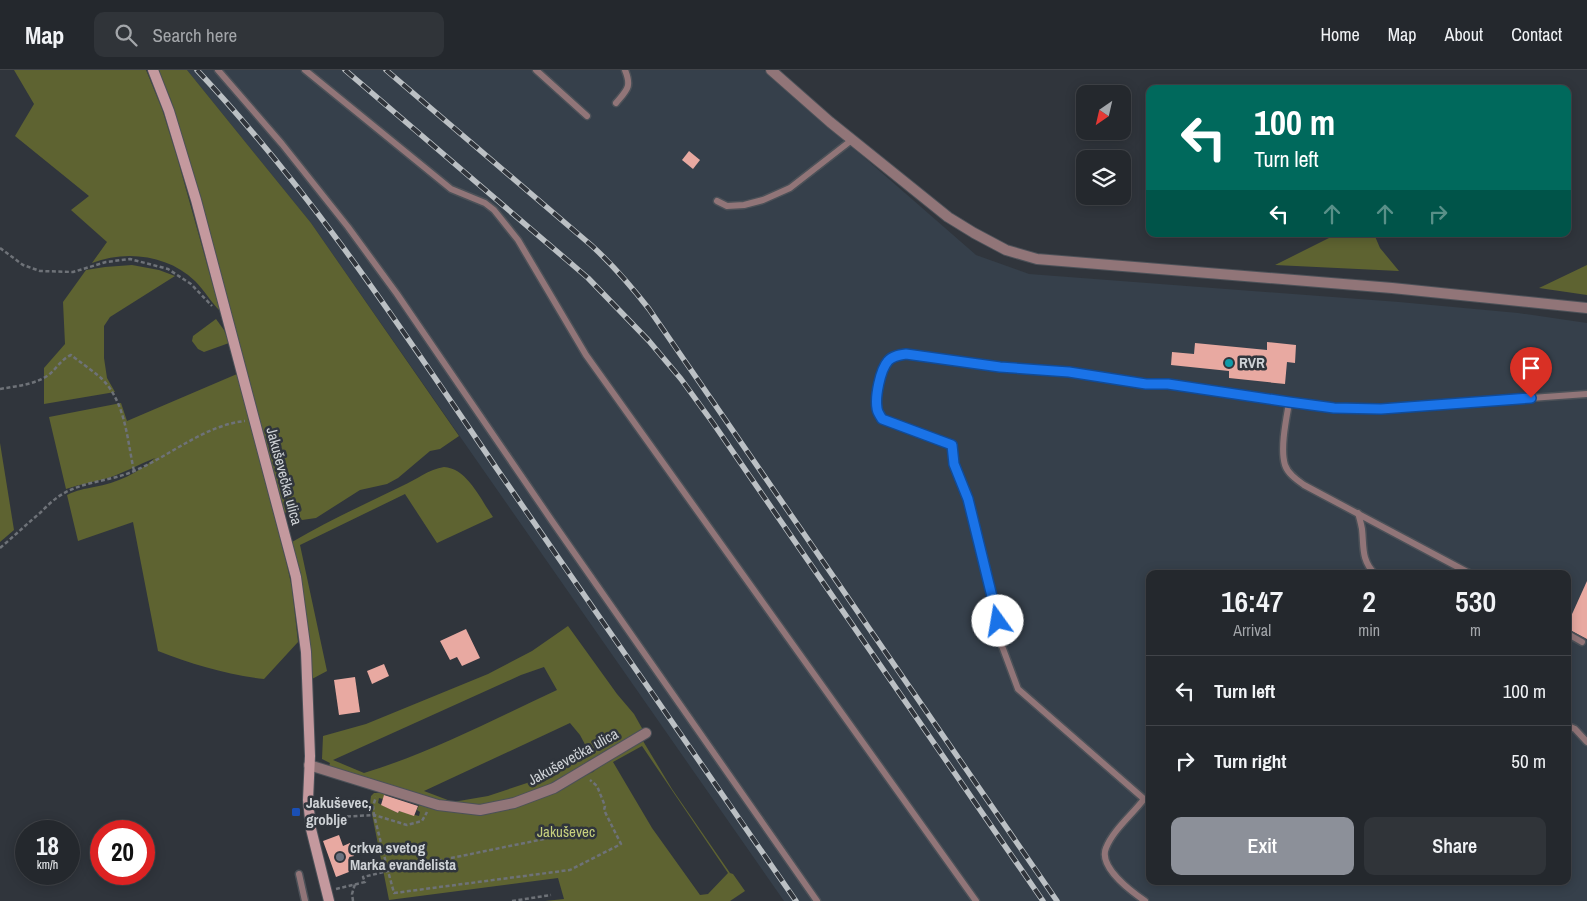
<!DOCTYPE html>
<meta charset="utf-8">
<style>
:root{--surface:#24282d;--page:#303439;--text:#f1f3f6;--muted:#a3a6aa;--line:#414449;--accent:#8c9099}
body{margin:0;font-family:"Archivo Narrow",sans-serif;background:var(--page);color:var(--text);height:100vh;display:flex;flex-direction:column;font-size:19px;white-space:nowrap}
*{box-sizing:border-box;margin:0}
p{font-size:16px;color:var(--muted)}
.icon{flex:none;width:28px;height:28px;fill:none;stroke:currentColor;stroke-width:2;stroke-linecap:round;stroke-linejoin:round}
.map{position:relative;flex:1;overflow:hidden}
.details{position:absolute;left:1146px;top:500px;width:425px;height:315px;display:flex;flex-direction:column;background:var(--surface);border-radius:10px;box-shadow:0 2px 12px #0003,0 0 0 1px var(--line)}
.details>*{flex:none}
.hud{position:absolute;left:1146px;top:15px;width:425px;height:152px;border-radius:10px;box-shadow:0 2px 12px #0003,0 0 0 1px var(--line);background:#00695c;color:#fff;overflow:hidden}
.needle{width:32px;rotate:214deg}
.controls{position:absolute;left:1076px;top:15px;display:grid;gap:10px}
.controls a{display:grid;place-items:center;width:55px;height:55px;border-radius:10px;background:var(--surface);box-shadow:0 2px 12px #0003,0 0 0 1px var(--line);font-size:25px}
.speed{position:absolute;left:15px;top:750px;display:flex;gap:10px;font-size:25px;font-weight:700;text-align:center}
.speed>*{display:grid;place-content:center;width:65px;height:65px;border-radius:50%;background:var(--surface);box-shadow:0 2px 12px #0003,0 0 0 1px var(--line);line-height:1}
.speed small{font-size:12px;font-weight:400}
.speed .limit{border:8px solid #d22;background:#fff;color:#111}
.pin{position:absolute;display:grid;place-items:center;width:42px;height:42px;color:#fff;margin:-51px -21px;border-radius:50% 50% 50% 0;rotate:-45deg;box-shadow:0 0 5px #0007}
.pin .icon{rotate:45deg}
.me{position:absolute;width:55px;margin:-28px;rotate:347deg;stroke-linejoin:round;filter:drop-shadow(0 0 4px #0008)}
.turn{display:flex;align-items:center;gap:18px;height:105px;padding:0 25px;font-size:22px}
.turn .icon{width:65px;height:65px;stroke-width:2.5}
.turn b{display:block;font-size:35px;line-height:42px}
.lanes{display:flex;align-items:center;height:48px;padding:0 25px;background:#0003;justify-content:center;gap:25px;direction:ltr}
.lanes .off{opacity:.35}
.eta{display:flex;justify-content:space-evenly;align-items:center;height:85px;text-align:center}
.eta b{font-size:30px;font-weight:600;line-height:35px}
.primary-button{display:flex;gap:10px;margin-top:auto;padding:10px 25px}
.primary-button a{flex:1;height:58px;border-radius:10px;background:var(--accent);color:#fff;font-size:20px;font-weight:600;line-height:58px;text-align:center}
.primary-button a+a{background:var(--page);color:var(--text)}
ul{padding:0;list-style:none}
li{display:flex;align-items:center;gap:15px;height:70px;padding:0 25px;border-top:1px solid var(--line)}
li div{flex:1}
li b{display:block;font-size:19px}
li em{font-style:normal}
header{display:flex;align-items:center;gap:30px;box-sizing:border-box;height:70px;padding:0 25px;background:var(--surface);border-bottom:1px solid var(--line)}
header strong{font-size:24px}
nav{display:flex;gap:28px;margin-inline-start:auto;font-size:18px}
.search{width:350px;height:45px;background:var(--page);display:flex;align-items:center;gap:12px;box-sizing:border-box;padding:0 18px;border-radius:10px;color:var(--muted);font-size:19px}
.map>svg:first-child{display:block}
.built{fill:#36404b;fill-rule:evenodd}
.green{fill:#5e6331;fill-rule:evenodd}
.building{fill:#e8a9a1}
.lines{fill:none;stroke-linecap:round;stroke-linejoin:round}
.service-casing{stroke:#4c5158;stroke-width:9}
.minor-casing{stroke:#4c5158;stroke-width:12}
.secondary-casing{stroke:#4c5158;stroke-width:12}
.path{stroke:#6e7278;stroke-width:2.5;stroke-dasharray:4 2.5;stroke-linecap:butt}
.service{stroke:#917578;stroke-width:6}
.minor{stroke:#917578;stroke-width:10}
.secondary{stroke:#c4999e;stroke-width:10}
.rail-casing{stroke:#bbc0c4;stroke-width:5.5}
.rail{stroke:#30353c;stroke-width:4;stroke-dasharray:11;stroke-linecap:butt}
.route-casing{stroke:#114b97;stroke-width:12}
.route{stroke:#1a73e8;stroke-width:9}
.culture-dot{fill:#0f9aa8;stroke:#30353c;stroke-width:2}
.transit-dot{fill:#1a4fb4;stroke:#30353c;stroke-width:2}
.worship-dot{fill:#6b7280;stroke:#30353c;stroke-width:2}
.labels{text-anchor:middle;stroke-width:5;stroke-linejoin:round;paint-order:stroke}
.poi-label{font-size:15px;font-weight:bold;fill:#ced2d6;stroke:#30353c;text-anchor:start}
.street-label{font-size:15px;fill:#ced2d6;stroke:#30353c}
.park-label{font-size:15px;fill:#c6cf7d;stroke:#30353c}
</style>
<header>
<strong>Map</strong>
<div class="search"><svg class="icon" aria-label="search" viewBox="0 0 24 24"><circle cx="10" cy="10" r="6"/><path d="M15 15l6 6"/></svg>Search here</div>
<nav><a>Home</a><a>Map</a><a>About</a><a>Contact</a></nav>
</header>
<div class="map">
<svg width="1587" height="831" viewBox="0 0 1587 831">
<rect width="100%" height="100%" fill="#30353c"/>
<path class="built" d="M187 0H764L976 185 1029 204 1399 232 1518 243 1587 253V831H784L311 153ZM1150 504H1568V811H1150Z"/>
<g class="green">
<path d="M14 0H146L162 39 177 87 220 241C211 232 204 220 195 211 168 185 126 180 92 193L107 172 71 140 89 126 15 66 34 34Z"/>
<path d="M158 0H187L311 153 459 366 440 379 430 381 398 408 387 414 360 420 316 448 302 450 284 442 194 106 171 30Z"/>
<path d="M1337 164H1374L1380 178 1399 201 1275 195Z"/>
<path d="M132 195 159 200 175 206 110 247 104 256V288L107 308 115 322 44 334V298L65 274 63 232 86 200 105 197Z"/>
<path d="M1587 195V225L1539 218Z"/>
<path d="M216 249 224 260 229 273 204 282 198 279 192 271 193 266Z"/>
<path d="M237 304 286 491 292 518 298 572 264 609C227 605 192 594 158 581L133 452 78 471 67 425C77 420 84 419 94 417 117 413 138 403 155 388 139 394 124 403 108 408 94 412 80 414 66 419L49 347 121 333 127 351Z"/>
<path d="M0 373 14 460 0 472Z"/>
<path d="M444 397C467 398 481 430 493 447L437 473 405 424 300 475 327 601 312 609 292 472C328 451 365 434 402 416 416 410 429 399 444 397Z"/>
<path d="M568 556 617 624 634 644 643 660 588 691 570 707 519 729 474 737 435 731 329 696 330 693 322 689 323 666 366 654 488 604 532 581ZM544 597 557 620C494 649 430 683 364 703L333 690 521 605ZM570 653 580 665 589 682 527 713 488 726 453 732 424 721Z"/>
<path d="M643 671 672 719 730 803 733 804 745 821 730 831H545L564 829 558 808 389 830 370 734 371 726 374 723H385L383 729 379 728 378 733 398 743 399 741 419 746 420 742 417 740 419 735 433 739 436 738 470 743 584 706 593 702 614 685ZM642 676 728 803 708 824 700 825 652 758 613 692Z"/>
</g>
<g class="building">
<path d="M689 81 700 90 693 99 682 90Z"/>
<path d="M1267 272 1296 275 1295 293 1287 292 1285 314 1229 308V301L1171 295 1172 282 1194 284 1195 273 1267 280Z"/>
<path d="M1587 511V569L1568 559V553Z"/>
<path d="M466 559 480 588 462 596 457 587 450 590 440 571Z"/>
<path d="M384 594 389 606 372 614 367 601Z"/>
<path d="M355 607 360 642 339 645 334 610Z"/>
<path d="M384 725 418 736 414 746 399 741 398 743 381 735Z"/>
<path d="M339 765 343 776 350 773 354 786 349 787 354 800 336 807 323 771Z"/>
</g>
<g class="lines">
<g class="service-casing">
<g id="service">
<path d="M218 0 282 74 348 157 397 224 552 451 817 831"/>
<path d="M305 0 451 119 485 133 494 140 518 170 586 285 976 831"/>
<path d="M536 0 587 46"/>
<path d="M616 33C627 20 632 17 625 0"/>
<path d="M717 131 727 136 744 135 763 130 790 118 853 69"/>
<path d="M1358 443C1360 449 1361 454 1362 459 1364 477 1361 490 1375 504"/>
<path d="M1471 504 1304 415C1297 410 1288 404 1285 395 1280 379 1286 350 1289 333L1334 338 1381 339 1587 324"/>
<path d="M1568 564 1582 572"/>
<path d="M1568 656 1575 659 1587 672"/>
<path d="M299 804 305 831"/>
<path d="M1145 831C1132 822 1098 797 1106 778 1113 760 1132 745 1144 729L1018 619 1002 576 991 524 968 429 954 395 951 375 882 349C880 345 877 342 877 338 875 327 880 300 888 291 892 286 899 285 906 284L1000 297 1069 302 1146 313 1168 314 1289 333"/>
</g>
</g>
<g class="minor-casing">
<g id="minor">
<path d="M771 0 830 52 948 147 974 163 1006 180 1037 189 1392 218 1587 238"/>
<path d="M309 695 438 735 480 740 514 733 554 718 646 663"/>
</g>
</g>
<g class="secondary-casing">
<path id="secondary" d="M153 0 169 41 196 130 296 507 306 582 310 686 308 730 311 759 329 831"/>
</g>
<g class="path">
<path d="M0 178 23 195 40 201 73 202 106 192 130 189 168 199 191 214 212 236"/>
<path d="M0 319C16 316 33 315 47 306 56 300 60 290 71 285 81 293 92 300 101 308 126 332 127 370 134 401"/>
<path d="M0 478C14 466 27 454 41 442 46 437 52 431 58 427 80 411 109 412 134 401 170 386 205 355 245 351"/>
<path d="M321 748 374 745 373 736 376 727"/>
<path d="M544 769 388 801 394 823 570 800 621 774 604 740 605 736 597 716 590 710"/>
<path d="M336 819 365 812 363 807 388 801 374 745 407 755 422 751 427 742"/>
<path d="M353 831 352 824 355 814"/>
<path d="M512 831 551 825"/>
</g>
<use href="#service" class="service"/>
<use href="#minor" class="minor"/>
<use href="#secondary" class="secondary"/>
<g class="rail-casing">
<g id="rail">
<path d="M197 0C312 122 403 261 497 399 596 543 697 687 796 831"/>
<path d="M345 0 588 208 649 271 681 309 713 353 1043 831"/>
<path d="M386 0 591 175C613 195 631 216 649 239L1057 831"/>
</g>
</g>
<use href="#rail" class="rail"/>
</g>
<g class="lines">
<g class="route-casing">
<path id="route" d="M998 551 968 429 954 394 952 375 882 349C880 345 877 342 877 338 875 327 880 300 888 291 892 286 899 285 906 284L1000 297 1069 302 1146 314H1168L1289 332 1334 338 1381 339 1531 328"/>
</g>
<use href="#route" class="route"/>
</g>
<circle class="culture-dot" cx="1229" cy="293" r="5"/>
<rect class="transit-dot" x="291" y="737" width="10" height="10" rx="2.5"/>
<circle class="worship-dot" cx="340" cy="787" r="5"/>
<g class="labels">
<g class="poi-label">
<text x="1239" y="298">RVR</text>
<text x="306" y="738">Jakuševec,<tspan x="306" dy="17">groblje</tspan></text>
<text x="350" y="783">crkva svetog<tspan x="350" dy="17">Marka evanđelista</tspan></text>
</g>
<g class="street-label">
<text transform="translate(284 406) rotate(75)" y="5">Jakuševečka ulica</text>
<text transform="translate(573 687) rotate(-29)" y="5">Jakuševečka ulica</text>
</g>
<g class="park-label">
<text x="566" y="767">Jakuševec</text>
</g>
</g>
</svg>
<div class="controls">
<a><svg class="needle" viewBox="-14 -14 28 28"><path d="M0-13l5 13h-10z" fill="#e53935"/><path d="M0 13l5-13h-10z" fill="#a3a6aa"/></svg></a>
<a><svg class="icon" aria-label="layers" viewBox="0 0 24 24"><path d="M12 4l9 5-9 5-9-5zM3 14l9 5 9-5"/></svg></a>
</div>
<div class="speed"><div>18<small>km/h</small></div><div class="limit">20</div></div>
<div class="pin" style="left:1531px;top:328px;background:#d93025"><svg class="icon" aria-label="arrive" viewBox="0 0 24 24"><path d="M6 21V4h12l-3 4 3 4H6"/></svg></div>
<svg class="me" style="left:998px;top:551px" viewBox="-20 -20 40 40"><circle r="19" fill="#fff"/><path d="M0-13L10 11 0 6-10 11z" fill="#1a73e8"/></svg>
<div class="hud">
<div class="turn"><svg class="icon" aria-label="left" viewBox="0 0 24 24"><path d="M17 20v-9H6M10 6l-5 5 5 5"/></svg><div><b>100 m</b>Turn left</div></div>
<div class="lanes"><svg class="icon" aria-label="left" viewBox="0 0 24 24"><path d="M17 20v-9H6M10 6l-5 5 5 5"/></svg><svg class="icon off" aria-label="ahead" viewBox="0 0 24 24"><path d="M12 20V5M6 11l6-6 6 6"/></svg><svg class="icon off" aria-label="ahead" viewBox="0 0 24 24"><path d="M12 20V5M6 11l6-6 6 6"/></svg><svg class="icon off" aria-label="right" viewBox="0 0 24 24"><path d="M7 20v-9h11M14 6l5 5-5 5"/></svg></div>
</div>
<section class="details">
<div class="eta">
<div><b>16:47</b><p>Arrival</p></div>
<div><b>2</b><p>min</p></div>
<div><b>530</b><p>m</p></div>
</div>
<ul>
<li><svg class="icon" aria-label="left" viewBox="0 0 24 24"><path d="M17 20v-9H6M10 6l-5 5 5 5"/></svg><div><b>Turn left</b></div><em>100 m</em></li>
<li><svg class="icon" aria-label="right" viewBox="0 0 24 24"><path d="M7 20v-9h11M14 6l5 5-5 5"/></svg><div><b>Turn right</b></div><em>50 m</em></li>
</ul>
<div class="primary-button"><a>Exit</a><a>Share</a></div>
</section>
</div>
